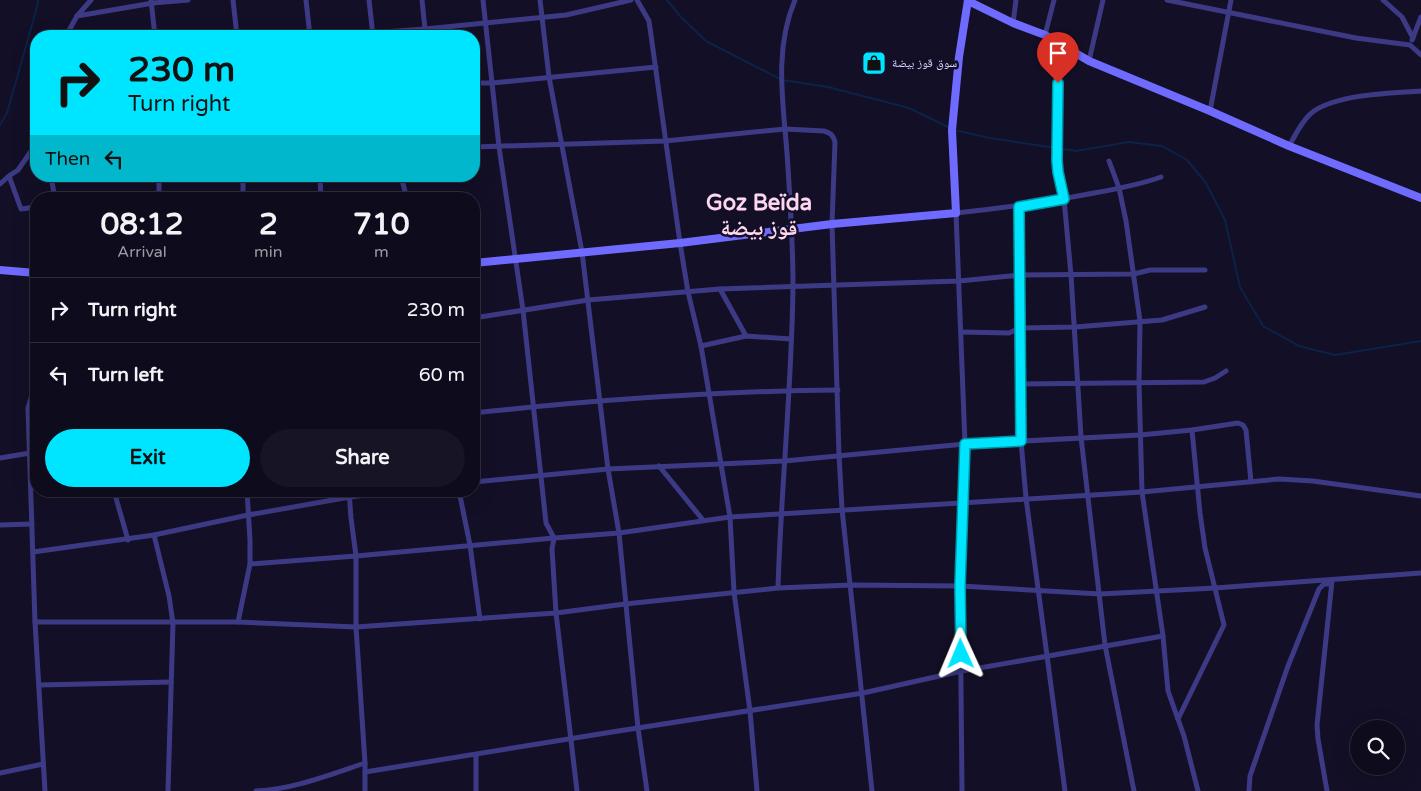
<!DOCTYPE html>
<meta charset="utf-8">
<style>
:root{--surface:#0e0b1c;--page:#171425;--text:#f1f3f6;--muted:#9b9ba3;--line:#2e2b3b;--accent:#00e5ff}
body{margin:0;font-family:"Varela Round","Noto Naskh Arabic",sans-serif;background:var(--page);color:var(--text);height:100vh;display:flex;flex-direction:column;font-size:19px;white-space:nowrap}
*{box-sizing:border-box;margin:0}
p{font-size:16px;color:var(--muted)}
.icon{flex:none;width:28px;height:28px;fill:none;stroke:currentColor;stroke-width:2;stroke-linecap:round;stroke-linejoin:round}
.map{position:relative;flex:1;overflow:hidden}
.side{position:absolute;left:30px;top:192px;width:450px;height:305px;display:flex;flex-direction:column;background:var(--surface);border-radius:20px;box-shadow:0 5px 20px #0002,0 0 0 1px var(--line)}
.side>*{flex:none}
.guide{position:absolute;left:30px;top:30px;width:450px;height:152px;border-radius:20px;box-shadow:0 5px 20px #0002,0 0 0 1px var(--line);background:#00e5ff;color:#111;overflow:hidden}
.fabs{position:absolute;left:1350px;top:720px;display:grid;gap:10px}
.fabs a{display:grid;place-items:center;width:55px;height:55px;border-radius:50%;background:var(--surface);box-shadow:0 5px 20px #0002,0 0 0 1px var(--line);font-size:25px}
.pin{position:absolute;display:grid;place-items:center;width:42px;height:42px;color:#fff;margin:-51px -21px;border-radius:50% 50% 50% 0;rotate:-45deg;box-shadow:0 0 5px #0007}
.pin .icon{rotate:45deg}
.me{position:absolute;width:55px;margin:-28px;rotate:359deg;stroke-linejoin:round;filter:drop-shadow(0 0 4px #0008)}
.turn{display:flex;align-items:center;gap:18px;height:105px;padding:0 15px;font-size:22px}
.turn .icon{width:65px;height:65px;stroke-width:2.5}
.turn b{display:block;font-size:35px;line-height:42px}
.then{display:flex;align-items:center;height:48px;padding:0 15px;background:#0003;gap:10px;font-size:19px}
.eta{display:flex;justify-content:space-evenly;align-items:center;height:85px;text-align:center}
.eta b{font-size:30px;font-weight:700;line-height:35px}
.button{display:flex;gap:10px;margin-top:auto;padding:10px 15px}
.button a{flex:1;height:58px;border-radius:30px;background:var(--accent);color:#111;font-size:20px;font-weight:700;line-height:58px;text-align:center}
.button a+a{background:var(--page);color:var(--text)}
ul{padding:0;list-style:none}
li{display:flex;align-items:center;gap:15px;height:65px;padding:0 15px;border-top:1px solid var(--line)}
li div{flex:1}
li b{display:block;font-size:19px}
li em{font-style:normal}
.map>svg:first-child{display:block}
.lines{fill:none;stroke-linecap:round;stroke-linejoin:round}
.stream{stroke:#0c2248;stroke-width:2}
.minor{stroke:#3d3a85;stroke-width:5}
.secondary{stroke:#6f6bff;stroke-width:8}
.route-casing{stroke:#0095a6;stroke-width:12}
.route{stroke:#00e5ff;stroke-width:9}
.labels{text-anchor:middle;stroke-width:5;stroke-linejoin:round;paint-order:stroke}
.poi-label{font-size:12px;fill:#d9d4ff;stroke:#130f26;text-anchor:start}
.town-label{font-size:22px;font-weight:bold;fill:#ffd6f0;stroke:#130f26}
</style>
<div class="map">
<svg width="1421" height="791" viewBox="0 0 1421 791">
<rect width="100%" height="100%" fill="#130f26"/>
<g class="lines">
<g class="stream">
<path d="M667 0 681 17 706 41 782 80 828 87 909 108 950 128"/>
<path d="M0 125 7 113 37 7 38 0"/>
<path d="M954 130 990 138 1076 151 1129 142 1162 146 1187 160 1206 183 1225 220 1240 287 1263 326 1299 346 1335 355 1421 341"/>
</g>
<g class="minor">
<path d="M151 0 155 36"/>
<path d="M233 0 237 36"/>
<path d="M306 0 310 36"/>
<path d="M369 0 373 36"/>
<path d="M422 0 425 29"/>
<path d="M483 0 499 147 523 310 546 523 554 538 552 549 556 613 577 791"/>
<path d="M540 0 549 77 582 252 608 469 619 533 638 728 647 791"/>
<path d="M637 0 649 21 680 243 688 292 701 346 730 517 734 592 750 711 757 791"/>
<path d="M1167 0 1356 38 1410 45 1421 55"/>
<path d="M1383 0 1402 17 1413 38"/>
<path d="M77 16 153 3 188 0"/>
<path d="M1013 23 1016 0"/>
<path d="M1045 35 1054 0"/>
<path d="M66 36 77 16 91 0"/>
<path d="M327 36 425 29 566 15 631 0"/>
<path d="M1412 40 1421 17"/>
<path d="M1060 44 1056 141 1058 172 1064 199 1071 275 1081 437 1105 645 1134 791"/>
<path d="M1089 61 1103 0"/>
<path d="M474 83H492L656 67"/>
<path d="M1210 111 1231 0"/>
<path d="M1289 146C1296 134 1303 119 1314 111 1339 94 1391 93 1421 91"/>
<path d="M474 147 665 141 785 129 824 131C831 133 833 135 835 142L832 224 839 455 842 509 872 791"/>
<path d="M9 176 18 170 36 144"/>
<path d="M51 176 55 199"/>
<path d="M243 176V199"/>
<path d="M320 176 321 199"/>
<path d="M401 176 407 199"/>
<path d="M0 184 9 176 21 209 36 207"/>
<path d="M159 199V176"/>
<path d="M1019 207 1021 441 1026 498 1065 791"/>
<path d="M720 289 746 336"/>
<path d="M474 318 588 300 720 289 959 281 1020 275 1134 274 1150 270H1205"/>
<path d="M961 332 1009 333 1020 328 1075 327 1162 320 1205 307"/>
<path d="M701 346 746 336 791 339"/>
<path d="M1020 384 1204 382 1215 378 1226 371"/>
<path d="M36 392 32 395 28 408 35 622 45 791"/>
<path d="M474 413C594 400 716 391 838 390"/>
<path d="M0 458 30 453"/>
<path d="M659 466 703 520"/>
<path d="M474 482 608 469 784 461 965 444 1140 435 1192 430 1238 423 1243 425 1246 430 1251 482"/>
<path d="M114 491 128 540"/>
<path d="M349 491 351 518 356 556V627L365 763V791"/>
<path d="M459 491 470 545 480 619"/>
<path d="M0 525 32 524"/>
<path d="M154 535 169 596 173 623 168 791"/>
<path d="M33 552 154 535 248 515 350 497 398 491"/>
<path d="M250 564 356 556 554 538 619 533 730 517 1142 492 1279 479 1313 481 1421 496"/>
<path d="M778 588C781 487 792 386 793 285 793 241 790 197 787 153 783 102 774 49 795 0"/>
<path d="M35 622H238L356 627 556 613 625 604 778 588 851 585 960 586 1100 594 1215 588 1421 573"/>
<path d="M238 622 250 564V540L247 491"/>
<path d="M1163 636 1168 691 1184 736 1198 791"/>
<path d="M39 685 171 682"/>
<path d="M1178 719 1224 625 1205 548 1200 513 1192 430"/>
<path d="M365 772 612 732 863 693 962 671 1163 636 1142 492 1139 383 1140 321 1126 221 1119 188 1109 161"/>
<path d="M0 773 43 764"/>
<path d="M256 791C294 789 329 775 365 763"/>
<path d="M476 791V755"/>
<path d="M962 791 960 586 965 444 956 213C1003 208 1048 202 1094 193 1117 189 1139 185 1161 177"/>
<path d="M1249 791 1250 776 1288 666 1319 589 1324 584H1330"/>
<path d="M1327 791 1318 739 1317 725 1332 581"/>
</g>
<g class="secondary">
<path d="M968 1 1013 23 1045 35 1089 61 1210 111 1289 146 1421 198"/>
<path d="M474 263 680 243 832 224 956 213 952 130 959 57 968 0"/>
<path d="M0 270 36 273"/>
</g>
</g>
<g class="lines">
<g class="route-casing">
<path id="route" d="M961 654 960 586 965 444 1021 441 1019 207 1064 199 1058 172 1057 160 1058 83"/>
</g>
<use href="#route" class="route"/>
</g>
<defs>
<g id="shop-square" transform="scale(1.25)"><rect x="-9" y="-9" width="18" height="18" rx="4" fill="#00e5ff" stroke="#130f26"/><path d="M-5-2.5h2.3a2.7 3.5 0 0 1 5.4 0H5L5.5 6h-11ZM-1.5-2.5h3a1.5 2.3 0 0 0-3 0Z" fill="#111"/></g>
</defs>
<g fill-rule="evenodd">
<use href="#shop-square" x="874" y="63"/>
</g>
<g class="labels">
<g class="poi-label">
<text x="892" y="67">سوق قوز بيضة</text>
</g>
<g class="town-label">
<text x="759" y="210">Goz Beïda<tspan x="759" dy="25">قوز بيضة</tspan></text>
</g>
</g>
</svg>
<div class="fabs">
<a><svg class="icon" aria-label="search" viewBox="0 0 24 24"><circle cx="10" cy="10" r="6"/><path d="M15 15l6 6"/></svg></a>
</div>
<div class="pin" style="left:1058px;top:83px;background:#d93025"><svg class="icon" aria-label="arrive" viewBox="0 0 24 24"><path d="M6 21V4h12l-3 4 3 4H6"/></svg></div>
<svg class="me" style="left:961px;top:654px" viewBox="-20 -20 40 40"><path d="M0-17L14 15 0 8-14 15z" fill="#00e5ff" stroke="#fff" stroke-width="4"/></svg>
<div class="guide">
<div class="turn"><svg class="icon" aria-label="right" viewBox="0 0 24 24"><path d="M7 20v-9h11M14 6l5 5-5 5"/></svg><div><b>230 m</b>Turn right</div></div>
<div class="then">Then<svg class="icon" aria-label="left" viewBox="0 0 24 24"><path d="M17 20v-9H6M10 6l-5 5 5 5"/></svg></div>
</div>
<section class="side">
<div class="eta">
<div><b>08:12</b><p>Arrival</p></div>
<div><b>2</b><p>min</p></div>
<div><b>710</b><p>m</p></div>
</div>
<ul>
<li><svg class="icon" aria-label="right" viewBox="0 0 24 24"><path d="M7 20v-9h11M14 6l5 5-5 5"/></svg><div><b>Turn right</b></div><em>230 m</em></li>
<li><svg class="icon" aria-label="left" viewBox="0 0 24 24"><path d="M17 20v-9H6M10 6l-5 5 5 5"/></svg><div><b>Turn left</b></div><em>60 m</em></li>
</ul>
<div class="button"><a>Exit</a><a>Share</a></div>
</section>
</div>
